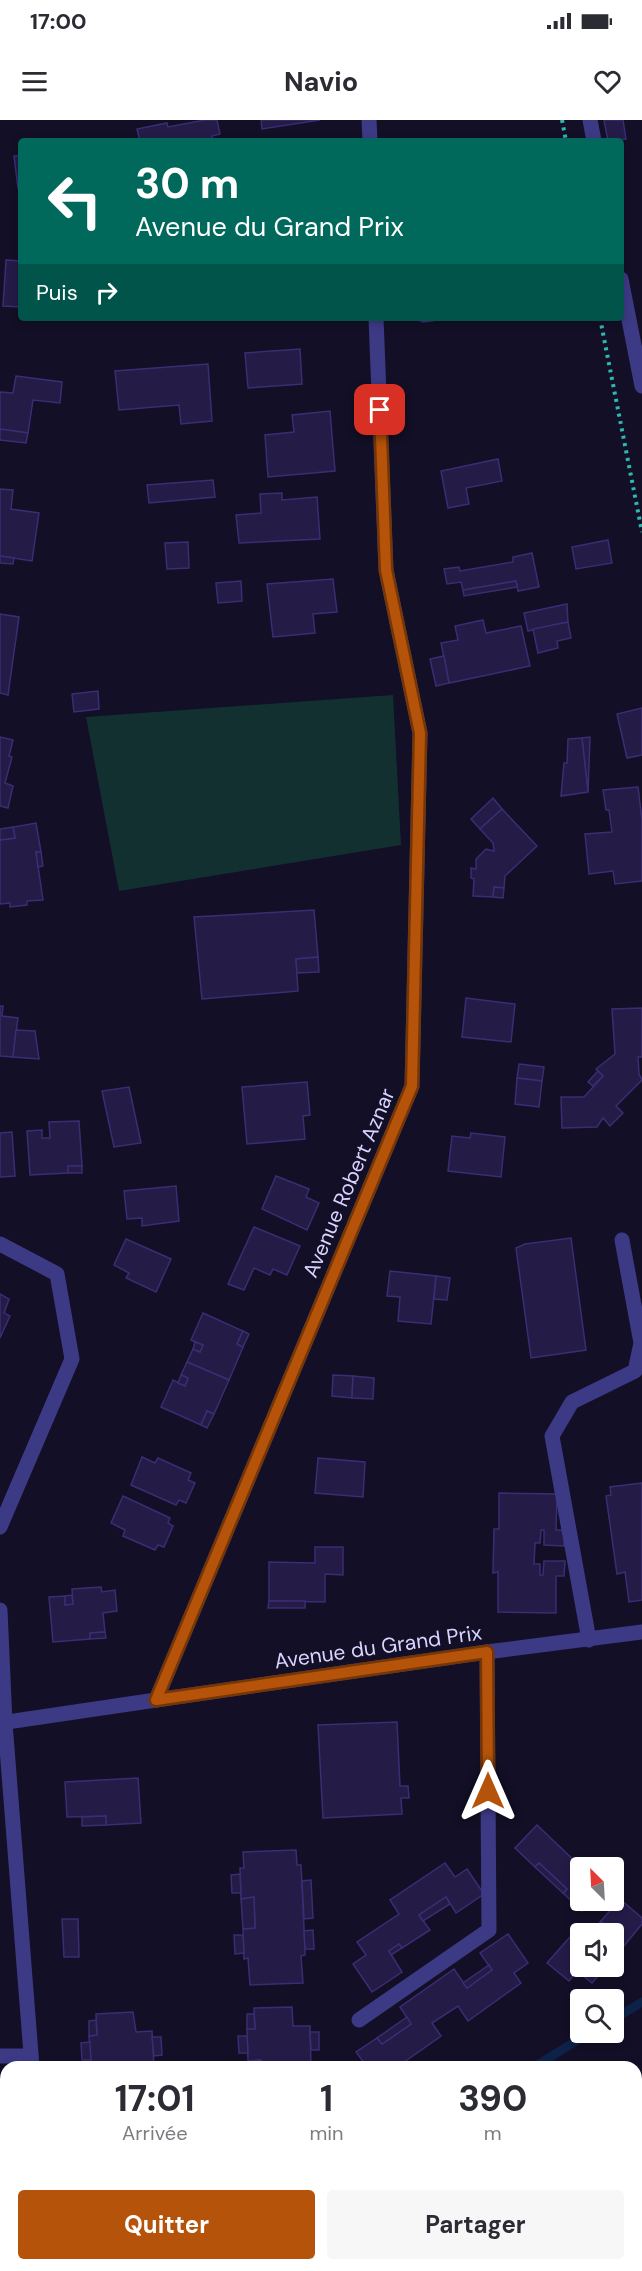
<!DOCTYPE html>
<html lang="fr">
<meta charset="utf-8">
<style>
:root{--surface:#fff;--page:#f7f7f7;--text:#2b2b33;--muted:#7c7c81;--accent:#b45309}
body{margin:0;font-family:"DM Sans",sans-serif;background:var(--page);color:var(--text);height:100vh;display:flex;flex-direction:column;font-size:22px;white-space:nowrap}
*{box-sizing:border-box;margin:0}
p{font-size:20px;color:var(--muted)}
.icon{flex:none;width:33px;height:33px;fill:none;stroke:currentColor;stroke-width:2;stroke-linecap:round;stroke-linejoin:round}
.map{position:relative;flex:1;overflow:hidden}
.details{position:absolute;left:0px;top:1941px;width:642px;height:210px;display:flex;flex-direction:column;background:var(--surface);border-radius:18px 18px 0 0;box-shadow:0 3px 9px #0003}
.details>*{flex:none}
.banner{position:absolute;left:18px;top:18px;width:606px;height:183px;border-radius:6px;box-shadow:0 3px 9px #0003;background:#00695c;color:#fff;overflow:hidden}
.needle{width:39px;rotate:336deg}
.controls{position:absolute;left:570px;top:1737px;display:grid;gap:12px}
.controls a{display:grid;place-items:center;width:54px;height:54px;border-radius:6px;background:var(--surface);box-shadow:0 3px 9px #0003;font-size:30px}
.pin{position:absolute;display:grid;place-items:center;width:51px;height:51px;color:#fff;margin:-26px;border-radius:12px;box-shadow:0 3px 9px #0006}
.me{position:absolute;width:66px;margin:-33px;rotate:0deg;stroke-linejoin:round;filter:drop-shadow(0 0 4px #0008)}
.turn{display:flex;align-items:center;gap:21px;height:126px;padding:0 18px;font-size:27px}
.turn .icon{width:78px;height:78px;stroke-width:2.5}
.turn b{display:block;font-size:42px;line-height:51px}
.then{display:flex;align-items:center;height:57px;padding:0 18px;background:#0003;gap:12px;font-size:22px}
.eta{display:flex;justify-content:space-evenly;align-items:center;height:102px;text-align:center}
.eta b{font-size:36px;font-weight:700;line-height:42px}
.button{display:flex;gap:12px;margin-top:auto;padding:12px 18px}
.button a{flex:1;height:69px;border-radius:6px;background:var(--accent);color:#fff;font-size:24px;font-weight:700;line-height:69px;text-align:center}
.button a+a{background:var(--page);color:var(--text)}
.status{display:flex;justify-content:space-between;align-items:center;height:42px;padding:0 30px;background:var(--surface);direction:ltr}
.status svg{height:16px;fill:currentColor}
header{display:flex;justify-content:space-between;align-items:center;height:78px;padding:0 18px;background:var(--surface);font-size:27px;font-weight:700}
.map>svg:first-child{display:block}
.green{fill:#12302f}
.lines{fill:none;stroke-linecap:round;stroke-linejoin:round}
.stream{stroke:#0c2248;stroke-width:9}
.building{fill:#241b47;stroke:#3b2d73;stroke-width:1.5}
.path{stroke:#2fb8b0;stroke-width:4;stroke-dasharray:3 4.5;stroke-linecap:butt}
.lane{stroke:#3d3a85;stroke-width:15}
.street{stroke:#3d3a85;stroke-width:15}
.route-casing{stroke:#753606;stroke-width:15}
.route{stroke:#b45309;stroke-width:10}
.labels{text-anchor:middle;stroke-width:6;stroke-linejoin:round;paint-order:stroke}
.street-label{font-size:21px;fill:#d9d4ff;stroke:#130f26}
</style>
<div class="status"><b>17:00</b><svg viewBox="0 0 49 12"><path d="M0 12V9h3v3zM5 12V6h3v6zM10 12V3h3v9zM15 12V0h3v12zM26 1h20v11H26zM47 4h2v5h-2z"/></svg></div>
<header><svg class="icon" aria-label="menu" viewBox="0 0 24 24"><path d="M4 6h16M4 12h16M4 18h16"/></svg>Navio<svg class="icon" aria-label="heart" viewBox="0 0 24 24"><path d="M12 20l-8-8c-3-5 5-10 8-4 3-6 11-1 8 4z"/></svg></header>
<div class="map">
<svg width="642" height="2151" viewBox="0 0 642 2151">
<rect width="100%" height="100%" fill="#130f26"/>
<path class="green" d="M393 575 401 725 119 771 86 597Z"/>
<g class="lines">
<g class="stream">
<path d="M614 1899 642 1882"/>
<path d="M534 1947 591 1912"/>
<path d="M0 2093H6"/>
</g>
</g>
<g class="building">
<path d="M205 0H217L220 14 212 16 213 21H140L137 9 167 3 168 7Z"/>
<path d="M261 0H320L262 9Z"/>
<path d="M604 0H623L626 19 608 21Z"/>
<path d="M14 36H21V68H18Z"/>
<path d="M6 140 21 141V187L3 186Z"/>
<path d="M414 198H453L423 202Z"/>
<path d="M300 229 302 264 248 268 245 233Z"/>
<path d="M208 244 212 301 181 304 179 285 119 290 115 251Z"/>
<path d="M16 256 62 262 60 283 33 280 28 313 0 309V272L13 273Z"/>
<path d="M330 291 335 351 268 357 265 315 294 312 292 295Z"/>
<path d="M0 309 28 313 26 323 0 320Z"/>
<path d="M498 339 502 361 466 368 469 384 448 388 441 351Z"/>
<path d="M213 360 215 377 149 383 147 365Z"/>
<path d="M0 369 13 370 11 389 39 393 32 441 0 436Z"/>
<path d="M282 373V380L317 377 320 419 239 423 236 395 261 393 260 374Z"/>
<path d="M608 420 612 443 576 449 572 427Z"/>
<path d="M188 422 189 448 167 449 165 423Z"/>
<path d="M532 433 539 467 518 471 516 461 463 470 461 462 447 464 444 449 459 447 460 451 513 442V437Z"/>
<path d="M0 436 14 438 13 444 0 443Z"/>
<path d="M333 459 337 492 313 494 315 513 273 517 267 464Z"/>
<path d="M241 461 242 481 218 483 216 463Z"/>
<path d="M516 461 517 467 464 476 463 470Z"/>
<path d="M567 484 568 502 528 511 524 493Z"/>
<path d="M0 494 19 497 8 575 0 573Z"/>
<path d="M483 500 486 513 521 506 530 546 449 563 441 523 458 520 455 506Z"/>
<path d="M568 502 571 518 557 521 558 528 538 533 533 509Z"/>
<path d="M444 536 449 563 436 566 430 539Z"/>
<path d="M98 571 99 589 74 592 72 574Z"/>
<path d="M642 588V635L627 638 617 594Z"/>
<path d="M0 617 13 620 9 636 12 637 5 663 13 666 8 688 0 686Z"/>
<path d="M590 617 588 672 582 618Z"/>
<path d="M582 618 588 672 561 676 564 643H567L568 619Z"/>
<path d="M638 667 642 700V761L615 764 613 751 589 754 585 714 612 712 609 690H606L603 670Z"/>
<path d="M493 678 502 689 480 709 471 699Z"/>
<path d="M502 689 537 726 505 756 504 768 494 767 493 777 473 776 474 759 471 758V748L476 749V739L486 729 494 731 493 723 480 709Z"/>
<path d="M36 703 41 732H36L43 780 27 781V785L10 787V783L0 784V720L15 718 13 707Z"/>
<path d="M13 707 15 718 0 720V709Z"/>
<path d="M36 732H41L43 746 38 747Z"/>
<path d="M494 767 504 768 503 778 493 777Z"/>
<path d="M314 790 318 837 296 839 298 871 202 879 194 797Z"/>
<path d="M318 837 319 852 297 853 296 839Z"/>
<path d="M466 878 515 884 511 922 462 917Z"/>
<path d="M0 886H3L2 896 18 898 13 937 0 936Z"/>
<path d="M642 888V937H638L639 954 642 960 616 986 623 993 610 1006 603 998 597 1007 562 1008 561 977H584L603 956 596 949 615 934 612 889Z"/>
<path d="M16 910 35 911 39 939 13 937Z"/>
<path d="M519 944 544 947 542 961 517 958Z"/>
<path d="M598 951 603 956 593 966 588 962Z"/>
<path d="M517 958 542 961 539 987 515 984Z"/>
<path d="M307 962 310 995 303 996 305 1019 247 1024 242 967Z"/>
<path d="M129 967 141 1023 114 1027 102 971Z"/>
<path d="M79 1001 82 1046H68V1053L30 1055 27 1011 42 1010V1018H50L49 1002Z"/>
<path d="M12 1012 15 1056 0 1057V1013Z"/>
<path d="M471 1013 505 1017 501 1057 448 1051 452 1016 470 1018Z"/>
<rect x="68" y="1046" width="14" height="7"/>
<path d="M276 1056 309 1069 306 1077 319 1083 307 1110 262 1089Z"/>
<path d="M176 1066 179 1101 142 1106V1098L127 1099 124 1071Z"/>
<path d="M254 1107 300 1126 287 1155 273 1149 270 1155 254 1148 244 1170 228 1164Z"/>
<path d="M571 1118 586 1230 531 1238 516 1128 525 1124Z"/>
<path d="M126 1119 171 1139 156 1172 126 1158 129 1153 114 1145Z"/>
<path d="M390 1151 436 1156 431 1204 398 1201 400 1177 387 1176Z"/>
<path d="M436 1156 450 1158 447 1180 434 1179Z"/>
<path d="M0 1174 9 1179 4 1193 10 1196 0 1218Z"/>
<path d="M203 1193 243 1211 237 1224 243 1227 229 1260 187 1242 193 1229 200 1232 203 1225 191 1220Z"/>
<path d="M243 1211 249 1214 243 1227 237 1224Z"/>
<path d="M195 1222 203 1225 200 1232 193 1229Z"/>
<path d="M187 1242 229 1260 214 1294 207 1291 201 1305 161 1287 173 1260 185 1266 188 1258 181 1255Z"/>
<path d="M181 1255 188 1258 185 1266 178 1263Z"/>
<path d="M333 1255 353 1256 352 1278 332 1276Z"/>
<path d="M353 1256 374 1258 373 1279 352 1278Z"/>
<path d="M207 1291 214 1294 207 1308 201 1305Z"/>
<path d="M142 1337 155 1343 158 1338 191 1353 188 1360 195 1363 186 1383 179 1380 176 1385 131 1365Z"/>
<path d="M318 1338 365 1342 363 1377 315 1373Z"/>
<path d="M642 1363V1480L629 1482 625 1452 617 1454 606 1376 611 1375 610 1367Z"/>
<path d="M499 1373 557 1374 556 1410H565L564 1426 544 1425V1410H541L540 1423H535L534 1444H540V1455H543L544 1441H565L564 1456H556V1493L498 1492V1452L493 1453 494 1409H499Z"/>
<path d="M123 1376 170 1398 168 1403 173 1406 164 1427 158 1425 155 1430 123 1416 125 1410 111 1403Z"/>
<path d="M315 1427H343V1455L325 1454V1482L269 1481V1442L315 1443Z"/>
<path d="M101 1467 102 1472 115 1470 117 1491 103 1493 105 1512 90 1513V1519L53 1522 49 1477 65 1476V1485L73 1484 72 1469Z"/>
<path d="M72 1475 73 1484 65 1485V1476Z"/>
<path d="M269 1481H305V1488H268Z"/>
<path d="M105 1512 106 1518 90 1519V1513Z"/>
<path d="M397 1602 400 1666H408L409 1678H401L402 1694 323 1698 318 1605Z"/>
<path d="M138 1658 141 1703 106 1705V1696L67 1697 65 1662Z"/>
<path d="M106 1696V1705L82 1706V1697Z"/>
<path d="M537 1705 582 1748H580V1780H592L582 1791 563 1773 567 1769 539 1743 535 1747 515 1728Z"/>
<path d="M296 1730 297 1745H301L305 1829V1835L301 1836 303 1863 250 1865 248 1838 244 1839 243 1809 255 1808 254 1777 241 1779 240 1748H244L243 1732Z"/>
<path d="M445 1743 455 1757 467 1749 484 1774 456 1793 446 1777 419 1795 430 1810 402 1828 399 1824 389 1831 402 1852 372 1872 353 1844 366 1835 357 1822 399 1794 390 1780Z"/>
<path d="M539 1743 567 1769 563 1773 535 1747Z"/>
<path d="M240 1754 241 1773H232L231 1755Z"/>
<path d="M311 1760 313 1798 304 1799 302 1761Z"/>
<path d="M254 1777 255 1808 243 1809 241 1779Z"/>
<path d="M446 1777 450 1784 423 1801 419 1795Z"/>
<path d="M620 1779 642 1798V1804L614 1838V1814H600L606 1806 601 1801Z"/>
<path d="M62 1799H78L79 1837H64Z"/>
<path d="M601 1801 606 1806 600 1814H591Z"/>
<path d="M313 1810 314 1829H305L304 1811Z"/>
<path d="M508 1814 528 1843 514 1853 521 1863 468 1901 458 1886 432 1903 441 1916 397 1947H367L356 1932 377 1918 382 1924 411 1904 400 1887 454 1849 467 1868 492 1850 480 1833Z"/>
<path d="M234 1815H243L244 1833 235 1834Z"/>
<path d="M570 1817 580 1826V1846H607L592 1863 577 1851 569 1861 547 1843Z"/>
<path d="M399 1824 402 1828 391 1835 389 1831Z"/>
<path d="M489 1845 492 1850 467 1868 463 1863Z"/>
<path d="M292 1887 293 1906H310L311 1947H261V1940L248 1941 247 1909H255L254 1888Z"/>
<path d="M133 1892 136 1912 152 1911 154 1947H91L89 1916 97 1915 96 1894Z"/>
<path d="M247 1894H254L255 1909H247Z"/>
<path d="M407 1897 411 1904 382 1924 377 1918Z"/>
<path d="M96 1900 97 1915 89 1916V1901Z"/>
<path d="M310 1912H319V1930H311Z"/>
<path d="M238 1916H247L248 1933H239Z"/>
<path d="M152 1917H161L162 1935 154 1936Z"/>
<path d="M90 1922 91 1940H82L81 1923Z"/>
<path d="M261 1940V1947H249L248 1941Z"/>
<path d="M636 1981 642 1989V2013L636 2017Z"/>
<rect x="98" y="2145" width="79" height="6"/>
<path d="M273 2145H323V2151H274Z"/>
</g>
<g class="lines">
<g class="path">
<path d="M562 0 566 21"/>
<path d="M600 198 642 412"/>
</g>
<g class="lane">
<path d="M590 0 594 21"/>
<path d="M621 159 642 266"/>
<path d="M589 1520 552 1316 572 1282 635 1251 641 1223 622 1120"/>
</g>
<g class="street">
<path d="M369 0 370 21"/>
<path d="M0 1124 57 1154 72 1239 0 1407"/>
<path d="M0 1490 5 1603 32 1947"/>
<path d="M156 1580 487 1532 642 1512"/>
<path d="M0 1603 156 1580 412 966 420 613 386 450 376 198"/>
<path d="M359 1900 489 1810 487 1532"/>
<path d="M0 1936H31"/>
<path d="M636 2126H642"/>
<path d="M42 2145 43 2151"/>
<path d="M549 2151 554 2145"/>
</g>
</g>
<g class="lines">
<g class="route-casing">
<path id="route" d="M380 290 386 450 420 613 412 966 156 1580 487 1532 488 1671"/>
</g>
<use href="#route" class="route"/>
</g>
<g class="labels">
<g class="street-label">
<text transform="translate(349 1063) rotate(-67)" y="7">Avenue Robert Aznar</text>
<text transform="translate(378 1527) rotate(-8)" y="7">Avenue du Grand Prix</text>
</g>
</g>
</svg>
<div class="controls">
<a><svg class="needle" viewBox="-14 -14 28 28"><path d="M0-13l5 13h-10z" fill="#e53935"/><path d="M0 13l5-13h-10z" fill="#7c7c81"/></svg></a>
<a><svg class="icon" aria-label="sound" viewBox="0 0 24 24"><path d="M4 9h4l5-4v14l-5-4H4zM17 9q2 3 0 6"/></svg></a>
<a><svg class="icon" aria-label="search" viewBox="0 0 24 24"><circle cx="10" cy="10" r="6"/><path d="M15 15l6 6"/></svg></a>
</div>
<div class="pin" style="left:380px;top:290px;background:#d93025"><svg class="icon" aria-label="arrive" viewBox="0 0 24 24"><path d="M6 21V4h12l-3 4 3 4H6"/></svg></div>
<svg class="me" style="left:488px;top:1671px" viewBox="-20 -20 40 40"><path d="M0-17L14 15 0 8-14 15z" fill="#b45309" stroke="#fff" stroke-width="4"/></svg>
<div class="banner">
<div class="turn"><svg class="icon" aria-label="left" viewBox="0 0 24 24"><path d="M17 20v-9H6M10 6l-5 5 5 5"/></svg><div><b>30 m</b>Avenue du Grand Prix</div></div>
<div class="then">Puis<svg class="icon" aria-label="right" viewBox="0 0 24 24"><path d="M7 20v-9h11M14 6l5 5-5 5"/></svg></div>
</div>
<section class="details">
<div class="eta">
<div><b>17:01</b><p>Arrivée</p></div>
<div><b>1</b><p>min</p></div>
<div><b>390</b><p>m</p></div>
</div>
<div class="button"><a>Quitter</a><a>Partager</a></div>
</section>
</div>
